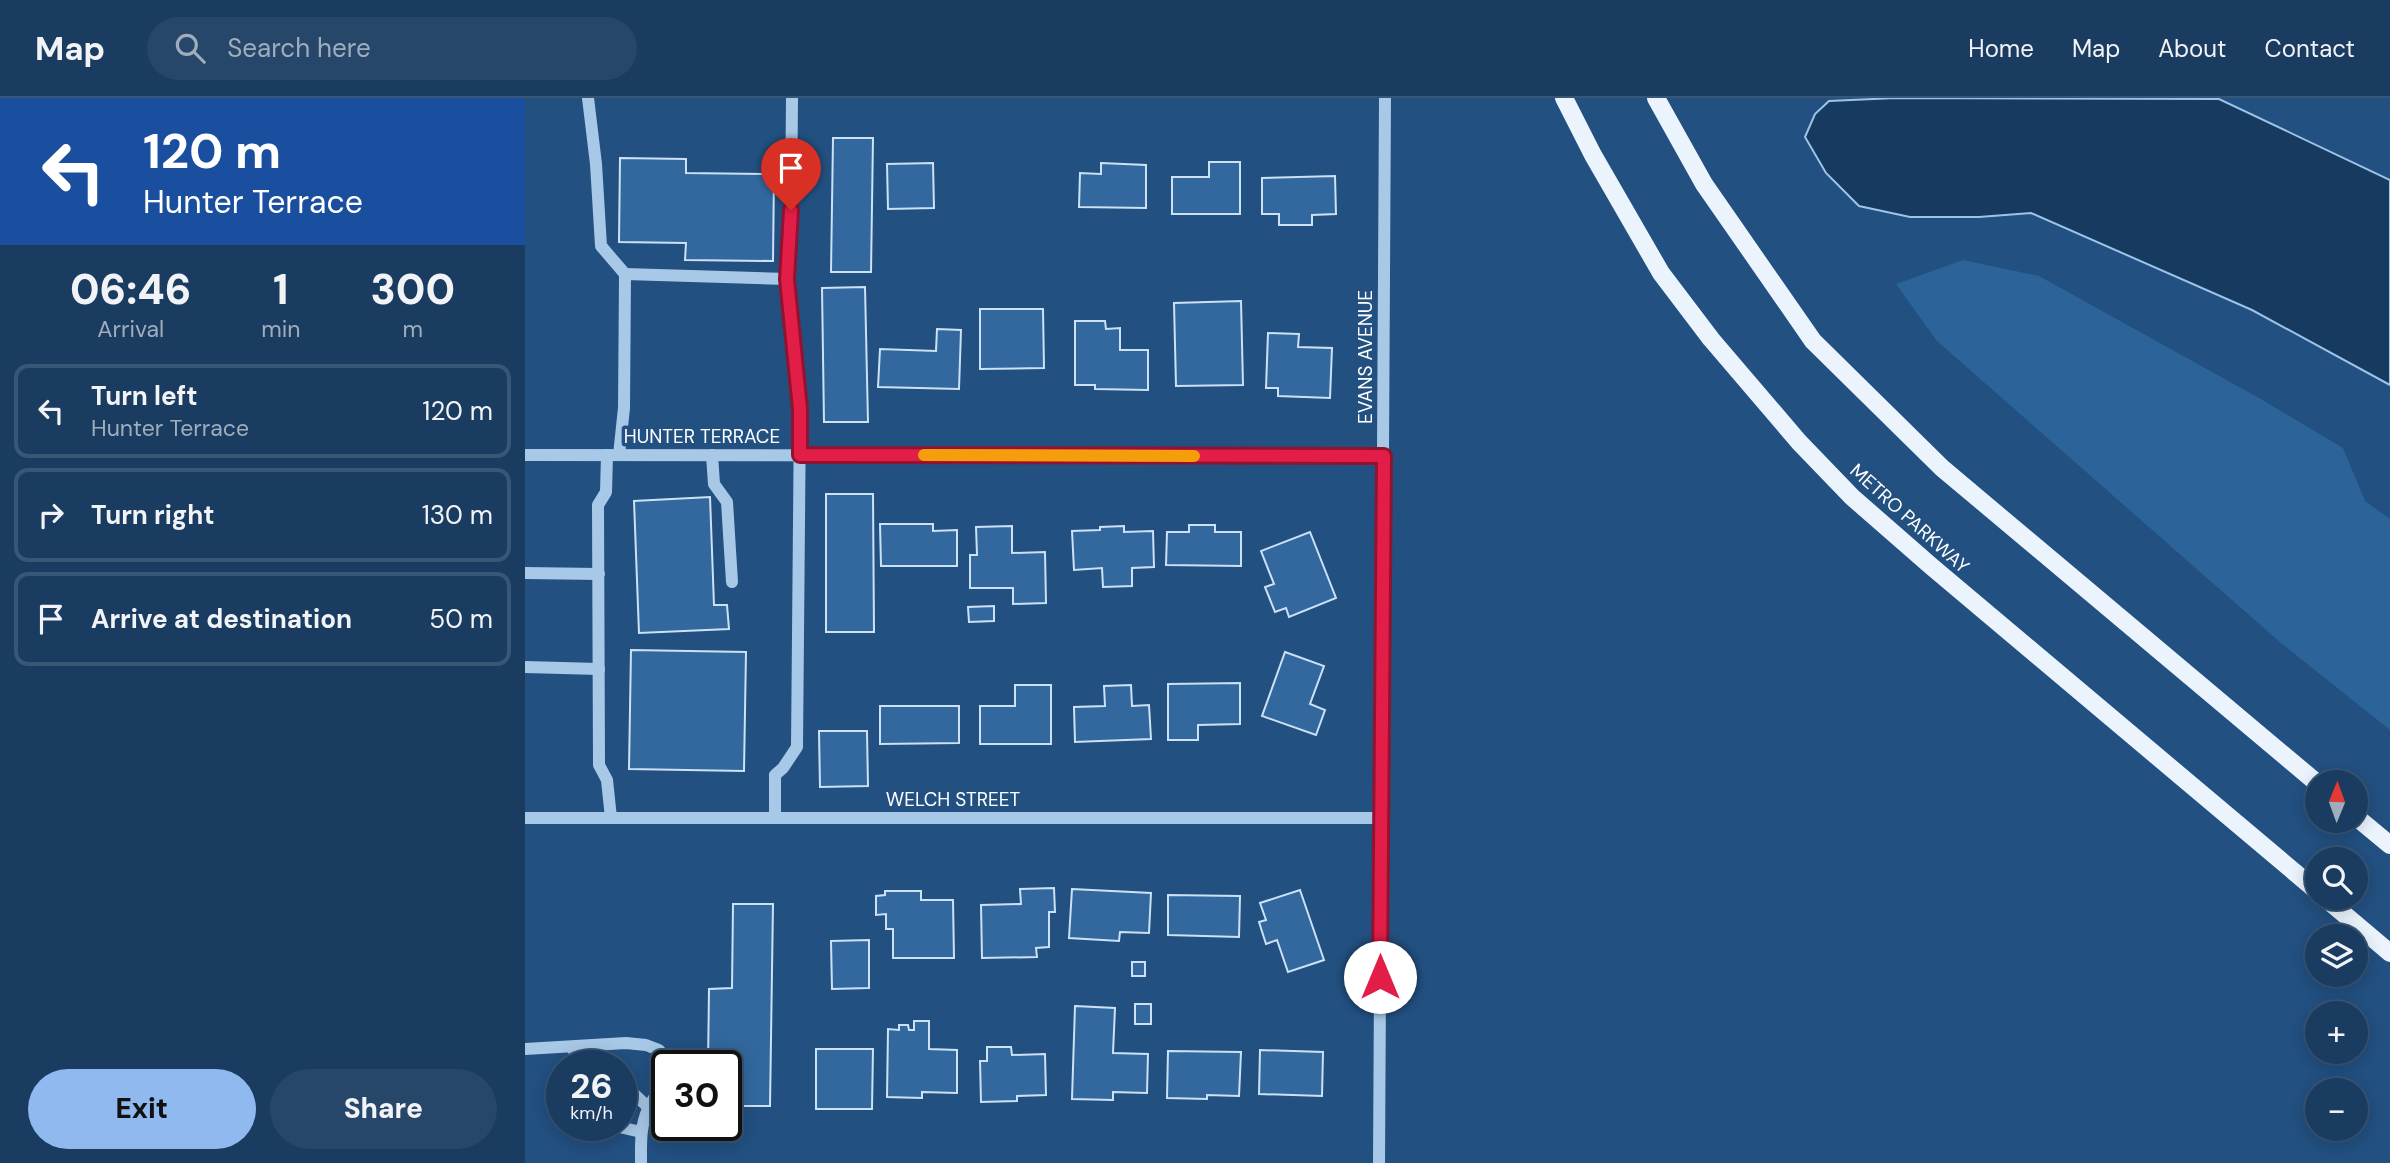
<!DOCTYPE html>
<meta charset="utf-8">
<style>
:root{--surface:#1a3c61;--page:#27476a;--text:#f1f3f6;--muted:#9fadbd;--line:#385676;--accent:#90b9f0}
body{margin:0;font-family:"DM Sans",sans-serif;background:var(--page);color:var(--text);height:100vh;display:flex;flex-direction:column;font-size:26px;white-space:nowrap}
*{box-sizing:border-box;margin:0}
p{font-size:23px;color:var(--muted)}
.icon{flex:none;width:38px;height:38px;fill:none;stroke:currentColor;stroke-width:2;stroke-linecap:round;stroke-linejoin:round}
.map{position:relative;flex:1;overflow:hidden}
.drawer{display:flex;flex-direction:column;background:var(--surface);width:525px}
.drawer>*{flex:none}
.top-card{background:#1a4fa0;color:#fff;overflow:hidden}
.needle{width:46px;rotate:1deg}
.tools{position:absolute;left:1780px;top:672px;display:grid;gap:14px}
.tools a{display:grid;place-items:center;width:63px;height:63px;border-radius:50%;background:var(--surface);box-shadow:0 4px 18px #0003,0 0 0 2px var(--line);font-size:35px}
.speed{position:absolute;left:21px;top:952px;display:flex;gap:14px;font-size:35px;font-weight:700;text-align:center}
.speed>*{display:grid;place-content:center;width:91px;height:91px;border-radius:50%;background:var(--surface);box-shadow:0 4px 18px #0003,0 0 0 2px var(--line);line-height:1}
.speed small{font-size:18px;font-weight:400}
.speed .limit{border:4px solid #111;border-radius:10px;background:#fff;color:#111}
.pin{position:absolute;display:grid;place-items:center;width:60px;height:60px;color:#fff;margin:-72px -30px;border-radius:50% 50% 50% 0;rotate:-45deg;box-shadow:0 0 7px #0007}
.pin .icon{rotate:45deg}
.me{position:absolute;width:77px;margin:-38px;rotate:0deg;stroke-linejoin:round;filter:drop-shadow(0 0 5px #0008)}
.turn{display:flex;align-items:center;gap:24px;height:147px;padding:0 28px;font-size:32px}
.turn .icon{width:91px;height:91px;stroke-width:2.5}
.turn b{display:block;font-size:49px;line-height:60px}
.eta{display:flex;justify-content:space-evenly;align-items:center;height:119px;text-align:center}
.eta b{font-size:42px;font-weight:800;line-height:49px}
.action{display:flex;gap:14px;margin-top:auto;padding:14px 28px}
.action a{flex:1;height:80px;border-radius:42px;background:var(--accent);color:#111;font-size:28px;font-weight:800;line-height:80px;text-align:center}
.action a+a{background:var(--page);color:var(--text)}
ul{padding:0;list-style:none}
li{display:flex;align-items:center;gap:21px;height:94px;margin:0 14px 10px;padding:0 14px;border:4px solid var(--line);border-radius:14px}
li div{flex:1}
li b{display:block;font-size:26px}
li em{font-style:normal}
header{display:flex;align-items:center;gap:42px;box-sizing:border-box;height:98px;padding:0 35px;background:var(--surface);border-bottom:2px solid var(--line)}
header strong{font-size:33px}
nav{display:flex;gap:38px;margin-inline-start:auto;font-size:24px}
.search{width:490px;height:63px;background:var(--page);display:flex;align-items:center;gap:18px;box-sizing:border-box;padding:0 24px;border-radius:38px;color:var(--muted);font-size:26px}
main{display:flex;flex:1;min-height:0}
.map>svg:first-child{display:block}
.green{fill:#2c6399}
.water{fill:#173a61;stroke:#9cc4e9;stroke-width:2}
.building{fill:#32689e;stroke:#cce1f6;stroke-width:2}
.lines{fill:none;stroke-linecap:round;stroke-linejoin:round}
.minor-tunnel{stroke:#436a94;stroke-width:12;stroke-dasharray:12 6;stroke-linecap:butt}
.minor{stroke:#a8c8e7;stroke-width:12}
.major{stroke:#ebf3fd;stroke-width:18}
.route-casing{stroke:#92132f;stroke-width:18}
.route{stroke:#e11d48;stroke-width:12}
.slow{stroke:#f59e0b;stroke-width:12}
.labels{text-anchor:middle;stroke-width:7;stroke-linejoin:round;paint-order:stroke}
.street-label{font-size:19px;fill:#fff;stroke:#225081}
</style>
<header>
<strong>Map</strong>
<div class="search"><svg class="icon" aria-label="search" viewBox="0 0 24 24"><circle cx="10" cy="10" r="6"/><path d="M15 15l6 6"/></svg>Search here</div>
<nav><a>Home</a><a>Map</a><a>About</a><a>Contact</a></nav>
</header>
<main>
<section class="drawer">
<div class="top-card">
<div class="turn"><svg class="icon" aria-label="left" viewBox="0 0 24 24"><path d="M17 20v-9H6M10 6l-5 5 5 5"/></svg><div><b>120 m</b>Hunter Terrace</div></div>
</div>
<div class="eta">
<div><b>06:46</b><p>Arrival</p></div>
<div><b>1</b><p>min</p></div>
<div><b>300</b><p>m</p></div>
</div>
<ul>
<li><svg class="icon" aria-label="left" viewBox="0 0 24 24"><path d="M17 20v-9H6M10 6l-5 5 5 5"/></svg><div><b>Turn left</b><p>Hunter Terrace</p></div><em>120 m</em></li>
<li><svg class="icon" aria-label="right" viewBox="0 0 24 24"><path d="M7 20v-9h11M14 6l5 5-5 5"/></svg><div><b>Turn right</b></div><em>130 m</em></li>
<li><svg class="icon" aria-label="arrive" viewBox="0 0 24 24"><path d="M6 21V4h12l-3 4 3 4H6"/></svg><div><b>Arrive at destination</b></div><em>50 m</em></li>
</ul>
<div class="action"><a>Exit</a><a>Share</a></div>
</section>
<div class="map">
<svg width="1865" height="1065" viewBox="0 0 1865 1065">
<rect width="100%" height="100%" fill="#225081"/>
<path class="green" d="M1438 162 1514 178 1734 300 1818 350 1840 403 1865 421V632L1756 545 1412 243 1371 186Z"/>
<path class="water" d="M1371 0 1694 1 1865 82V287L1727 212 1506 115 1454 119H1385L1334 108 1301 75 1280 39 1290 16 1304 3Z"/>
<g class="building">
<path d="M308 40H348L346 174H306Z"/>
<path d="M95 60 161 61V75L249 76 248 163 160 162 161 145 94 144Z"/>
<path d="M684 64H715V116H647V79H684Z"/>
<path d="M408 65 409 110 363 111 362 66Z"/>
<path d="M576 65 621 67V110L554 109 555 75 576 76Z"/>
<path d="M810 78 811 116 787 117V127H754V116H737V80Z"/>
<path d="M340 189 343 324H299L297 190Z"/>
<path d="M716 203 718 287 651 288 649 205Z"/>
<path d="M455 211H518L519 270 455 271Z"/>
<path d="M550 223H580L581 231 595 230V252H623V292L570 291V287H550Z"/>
<path d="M412 231 436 232 434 291 353 289 355 251 411 253Z"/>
<path d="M743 235 774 236 773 249 807 250 805 300 753 298V290H741Z"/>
<path d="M301 396H348L349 534H301Z"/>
<path d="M185 399 189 507H202L204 531 114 535 109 403Z"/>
<path d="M355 426H408V433L432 432V468H356Z"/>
<path d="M664 427H690V434H716V468L641 467 642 434H664Z"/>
<path d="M487 428V455L520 454 521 505 488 506V490H445V457H452L451 429Z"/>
<path d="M599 428V434L628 433 629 469 607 470V488L578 489 577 470 549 472 547 433 575 432V429Z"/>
<path d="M785 434 811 500 764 519 761 510 750 514 740 489 749 486 736 453Z"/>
<path d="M469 508V523L444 524 443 509Z"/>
<path d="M106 552 221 554 219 673 104 671Z"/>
<path d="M760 554 799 568 785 606 800 612 791 637 737 618Z"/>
<path d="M715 585V626L673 627V642H643V586Z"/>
<path d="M490 587H526V646H455V608H490Z"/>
<path d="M606 587 607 608 624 607 626 641 550 644 549 609 580 608 579 588Z"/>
<path d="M355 608H434V645L355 646Z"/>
<path d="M294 633H342L343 688 295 689Z"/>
<path d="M529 790 530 814H524V849L511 850 512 859 457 860 456 807 496 806 495 791Z"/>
<path d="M547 791 626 795 624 835 595 834 594 843 544 840Z"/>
<path d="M775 792 799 862 763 874 752 842 741 846 734 824 741 822 735 805Z"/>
<path d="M360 793H396V802H428L429 860H368V831H361V816L351 817V798L360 797Z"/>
<path d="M643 797 715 798 714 839 643 837Z"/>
<path d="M208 806H248L245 1008H201V968H183L184 891 207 890Z"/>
<path d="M344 842V890L307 891 306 843Z"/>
<rect x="607" y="864" width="13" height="14"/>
<rect x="610" y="906" width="16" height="20"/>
<path d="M550 908 590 910 588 955 623 956 622 995 588 994V1002L547 1001Z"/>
<path d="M389 923H404V951L432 952V995L397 994V1000L362 999 363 931 374 932V927H383L384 932H389Z"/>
<path d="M462 949H486L487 957 520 956 521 997 492 998V1003L456 1004 455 963H462Z"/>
<path d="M291 951H348L347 1011H291Z"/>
<path d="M735 952 798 954 797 998 734 996Z"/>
<path d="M643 953 716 954 714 998 682 997V1001L642 1000Z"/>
</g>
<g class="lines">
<path class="minor-tunnel" d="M96 983 107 994"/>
<g class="minor">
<path d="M63 0 71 66 76 148 100 176"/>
<path d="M262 181 266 112 267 0"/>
<path d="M0 357 859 358"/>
<path d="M82 357 81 394 73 407 74 667 82 682 86 720"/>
<path d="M94 357 99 310 100 176 262 181 275 311 272 649 258 670 250 677V720"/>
<path d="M187 357 189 386 202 404 207 484"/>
<path d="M0 475 74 476"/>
<path d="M0 569 74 571"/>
<path d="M0 720H856"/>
<path d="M61 948 80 967"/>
<path d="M49 949 50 968"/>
<path d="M0 951 101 945 121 947 134 952 139 958 142 968"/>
<path d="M107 994 124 1010"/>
<path d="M86 1027 116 1034"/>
<path d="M116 1065C116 1046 115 1028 123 1011 130 996 139 987 142 971"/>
<path d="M854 1065 860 0"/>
</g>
<g class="major">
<path d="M1039 0 1068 57 1136 175 1186 241 1274 344 1327 399 1406 468 1792 793"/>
<path d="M1131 0 1179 86 1288 243 1417 370 1792 685"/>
<path d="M1830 718 1865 747"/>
<path d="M1800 800 1865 855"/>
</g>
</g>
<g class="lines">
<g class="route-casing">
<path id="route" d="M266 112 262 181 275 311V357L859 358 855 879"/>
</g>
<use href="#route" class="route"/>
<path class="slow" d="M399 357 669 358"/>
</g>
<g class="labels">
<g class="street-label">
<text transform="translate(840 259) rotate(-90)" y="7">EVANS AVENUE</text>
<text x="177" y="345">HUNTER TERRACE</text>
<text transform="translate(1385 420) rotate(42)" y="7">METRO PARKWAY</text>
<text x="428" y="708">WELCH STREET</text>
</g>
</g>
</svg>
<div class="tools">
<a><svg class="needle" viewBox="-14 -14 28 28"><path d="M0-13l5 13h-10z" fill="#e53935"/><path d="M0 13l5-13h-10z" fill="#9fadbd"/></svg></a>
<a><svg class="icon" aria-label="search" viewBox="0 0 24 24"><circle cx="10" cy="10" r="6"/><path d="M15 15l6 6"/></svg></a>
<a><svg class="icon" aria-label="layers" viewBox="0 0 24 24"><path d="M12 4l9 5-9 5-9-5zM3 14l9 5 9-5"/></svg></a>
<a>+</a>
<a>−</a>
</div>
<div class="speed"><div>26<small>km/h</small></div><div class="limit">30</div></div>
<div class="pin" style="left:266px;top:112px;background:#d93025"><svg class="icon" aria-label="arrive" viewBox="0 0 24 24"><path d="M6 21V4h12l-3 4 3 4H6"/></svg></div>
<svg class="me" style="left:855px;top:879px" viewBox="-20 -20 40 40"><circle r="19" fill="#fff"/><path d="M0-13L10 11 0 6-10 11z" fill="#e11d48"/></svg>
</div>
</main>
